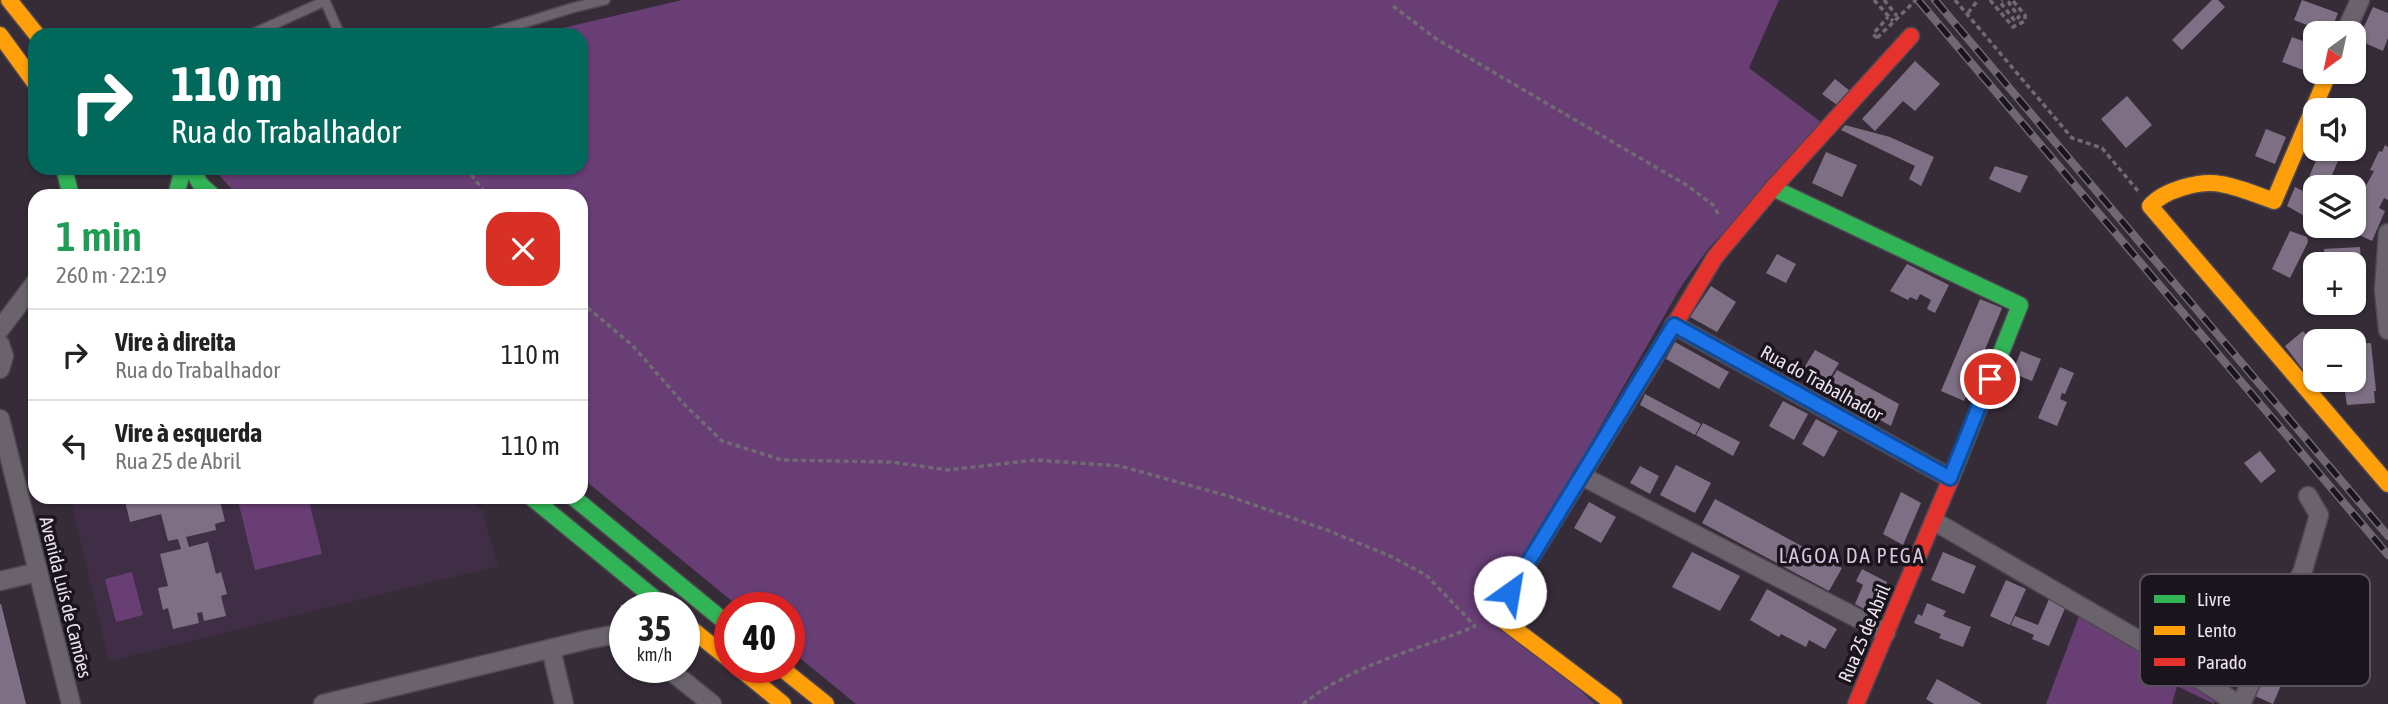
<!DOCTYPE html>
<html lang="pt">
<meta charset="utf-8">
<style>
:root{--surface:#fff;--page:#f6f6f6;--text:#222;--muted:#767676;--line:#e0e0e0}
body{margin:0;font-family:"Asap Condensed",sans-serif;background:var(--page);color:var(--text);height:100vh;display:flex;flex-direction:column;font-size:26px;white-space:nowrap}
*{box-sizing:border-box;margin:0}
p{font-size:23px;color:var(--muted)}
.icon{flex:none;width:38px;height:38px;fill:none;stroke:currentColor;stroke-width:2;stroke-linecap:round;stroke-linejoin:round}
.map{position:relative;flex:1;overflow:hidden}
.details{position:absolute;left:28px;top:189px;width:560px;height:315px;display:flex;flex-direction:column;background:var(--surface);border-radius:21px;box-shadow:0 2px 5px #0004}
.details>*{flex:none}
.guide{position:absolute;left:28px;top:28px;width:560px;height:147px;border-radius:21px;box-shadow:0 2px 5px #0004;background:#00695c;color:#fff;overflow:hidden}
.needle{width:46px;rotate:213deg}
.fabs{position:absolute;left:2303px;top:21px;display:grid;gap:14px}
.fabs a{display:grid;place-items:center;width:63px;height:63px;border-radius:14px;background:var(--surface);box-shadow:0 2px 5px #0004;font-size:35px}
.speed{position:absolute;left:609px;top:592px;display:flex;gap:14px;font-size:35px;font-weight:700;text-align:center}
.speed>*{display:grid;place-content:center;width:91px;height:91px;border-radius:50%;background:var(--surface);box-shadow:0 2px 5px #0004;line-height:1}
.speed small{font-size:18px;font-weight:400}
.speed .limit{border:10px solid #d22;background:#fff;color:#111}
.pin{position:absolute;display:grid;place-items:center;width:60px;height:60px;color:#fff;margin:-30px;border:4px solid #fff;border-radius:50%;box-shadow:0 2px 7px #0007}
.me{position:absolute;width:77px;margin:-38px;rotate:32deg;stroke-linejoin:round;filter:drop-shadow(0 0 5px #0008)}
.turn{display:flex;align-items:center;gap:24px;height:147px;padding:0 28px;font-size:32px}
.turn .icon{width:91px;height:91px;stroke-width:2.5}
.turn b{display:block;font-size:49px;line-height:60px}
.round{display:grid;place-items:center;flex:none;width:74px;height:74px;border-radius:21px;background:var(--page)}
.overview{display:flex;align-items:center;justify-content:space-between;height:119px;padding:0 28px}
h1{font-size:42px;font-weight:600;line-height:52px;color:#1e9e55}
ul{padding:0;list-style:none}
li{display:flex;align-items:center;gap:21px;height:91px;padding:0 28px;border-top:2px solid var(--line)}
li div{flex:1}
li b{display:block;font-size:26px}
li em{font-style:normal}
.map>svg:first-child{display:block}
.built{fill:#3f2e46}
.green{fill:#683e75}
.building{fill:#7f6f84}
.lines{fill:none;stroke-linecap:round;stroke-linejoin:round}
.lane-casing{stroke:#4f4751;stroke-width:12}
.street-casing{stroke:#4f4751;stroke-width:21}
.fast-casing{stroke:#4f4751;stroke-width:19}
.slow-casing{stroke:#4f4751;stroke-width:19}
.jam-casing{stroke:#4f4751;stroke-width:19}
.path{stroke:#706a73;stroke-width:3.5;stroke-dasharray:5 3.5;stroke-linecap:butt}
.lane{stroke:#6a636c;stroke-width:9}
.street{stroke:#6a636c;stroke-width:18}
.fast{stroke:#30b455;stroke-width:16}
.slow{stroke:#ff9f0a;stroke-width:16}
.jam{stroke:#e5322d;stroke-width:16}
.rail-casing{stroke:#6f6871;stroke-width:8}
.rail{stroke:#1a141d;stroke-width:5;stroke-dasharray:16;stroke-linecap:butt}
.route-casing{stroke:#114b97;stroke-width:18}
.route{stroke:#1a73e8;stroke-width:12}
.labels{text-anchor:middle;stroke-width:7;stroke-linejoin:round;paint-order:stroke}
.street-label{font-size:19px;fill:#ede3f0;stroke:#1a141d}
.neighbourhood-label{font-size:21px;letter-spacing:2px;fill:#d9c6e0;stroke:#1a141d}
.key{fill:#1a141d;stroke:#59525c;stroke-width:2}
.key-label{font-size:19px;fill:#ede3f0}
</style>
<div class="map">
<svg width="2388" height="704" viewBox="0 0 2388 704">
<rect width="100%" height="100%" fill="#352c38"/>
<path class="built" d="M70 497H466L482 510 498 566 109 661Z"/>
<g class="green">
<path d="M682 0H1779L1749 68 1825 125 1708 249 1682 285 1494 611 1595 704H856L789 649V607H739L581 477V196H238L219 175 217 168H581V35H533Z"/>
<path d="M237 497H308L322 554 255 570Z"/>
<path d="M132 572 143 615 116 622 105 579Z"/>
<path d="M2081 611 2214 699V704L2177 686 2172 704H2046Z"/>
</g>
<g class="building">
<path d="M2212 0H2218L2225 7 2182 50 2172 40Z"/>
<path d="M2302 0 2338 13 2330 33H2315L2314 74 2282 62 2292 37 2311 44 2313 38 2308 36 2312 27 2294 20Z"/>
<path d="M2373 7 2388 13V38L2383 51 2358 40Z"/>
<path d="M1915 61 1940 84 1915 111 1903 101 1875 131 1862 119Z"/>
<path d="M1835 79 1850 91 1837 105 1822 94Z"/>
<path d="M2127 96 2152 125 2126 148 2101 119Z"/>
<path d="M2341 102 2360 110 2354 125V110H2337Z"/>
<path d="M1845 125 1890 137 1934 157 1921 186 1909 179 1915 166 1841 130Z"/>
<path d="M2266 129 2286 137 2275 164 2255 156Z"/>
<path d="M2385 145 2388 147V200L2384 198 2379 208 2385 211 2372 241 2355 233 2363 215 2356 212 2359 205 2356 204 2374 171 2370 170 2379 151 2382 152Z"/>
<path d="M2321 149H2343L2327 187H2315V222L2287 206 2295 187 2303 191Z"/>
<path d="M1826 152 1857 165 1842 197 1812 183Z"/>
<path d="M1995 166 2028 176 2020 193 1989 179Z"/>
<path d="M2290 231 2307 237 2308 242 2290 278 2272 269Z"/>
<path d="M2360 247 2362 275H2354V264H2325L2324 249Z"/>
<path d="M1777 254 1796 264 1786 283 1766 273Z"/>
<path d="M1907 264 1949 285 1935 313 1927 309 1931 300 1920 294 1917 300 1910 297 1908 300 1890 291Z"/>
<path d="M1711 286 1736 302 1717 332 1690 317Z"/>
<path d="M1980 299 2002 308 1964 401 1941 391Z"/>
<path d="M2303 331 2315 345V367L2306 374 2285 346Z"/>
<path d="M1675 342 1729 372 1719 389 1666 359Z"/>
<path d="M2371 343 2376 391H2374L2375 403 2347 405 2343 380H2354V344Z"/>
<path d="M1815 350 1839 363 1823 389 1799 376Z"/>
<path d="M2021 351 2041 359 2032 381 2012 373Z"/>
<path d="M2060 367 2074 373 2065 394 2062 393 2060 399 2067 402 2057 426 2038 418Z"/>
<path d="M1837 370 1899 404 1891 426 1825 390Z"/>
<path d="M1645 394 1701 424 1695 435 1640 405Z"/>
<path d="M1783 401 1808 414 1794 440 1769 426Z"/>
<path d="M1816 419 1838 431 1824 457 1802 444Z"/>
<path d="M1703 423 1740 442 1733 456 1696 435Z"/>
<path d="M2260 451 2276 471 2261 483 2244 463Z"/>
<path d="M1676 465 1711 483 1695 513 1660 495Z"/>
<path d="M1640 466 1659 476 1650 494 1630 483Z"/>
<path d="M1901 492 1921 503 1903 545 1883 534Z"/>
<path d="M124 497H219L225 521 215 524 216 530 186 537 189 547 208 542 216 574 221 572 227 594 221 596 226 616 204 621 202 612 197 613 199 623 173 629 168 608 163 610 158 588 168 586 160 554 181 549 178 539 168 541 161 514 130 522Z"/>
<path d="M1715 499 1842 568 1829 591 1702 523Z"/>
<path d="M1589 502 1616 517 1601 543 1574 528Z"/>
<path d="M1692 552 1740 576 1720 611 1672 587Z"/>
<path d="M1943 552 1976 566 1964 594 1931 580Z"/>
<path d="M1862 569 1887 582 1873 614 1855 604 1863 585 1856 581Z"/>
<path d="M2006 580 2026 589 2010 625 1990 616Z"/>
<path d="M1767 589 1837 629 1825 649 1809 640 1806 647 1781 634 1779 637 1750 620Z"/>
<path d="M2049 599 2066 606 2049 646 2032 639 2034 635 2011 625 2015 616 2038 625Z"/>
<path d="M1927 603 1946 611 1943 616 1971 627 1963 647 1939 638 1941 634 1914 623 1918 614 1922 616Z"/>
<path d="M0 604H1L26 704H0Z"/>
<path d="M2294 604 2320 616 2291 679 2285 676 2273 704 2253 695Z"/>
<path d="M1937 679 1982 704H1934L1926 699Z"/>
</g>
<g class="lines">
<g class="lane-casing">
<g id="lane">
<path d="M250 35 325 1 340 35"/>
<path d="M485 35 572 8 605 0"/>
</g>
</g>
<g class="street-casing">
<g id="street">
<path d="M2345 33 2360 0"/>
<path d="M2388 233 2384 290 2388 330"/>
<path d="M1674 325 1950 478"/>
<path d="M0 329 35 283"/>
<path d="M0 344 4 356 0 369"/>
<path d="M0 419 71 704"/>
<path d="M1582 476 1886 633"/>
<path d="M1934 521 2137 639 2238 704"/>
<path d="M0 581 38 572"/>
<path d="M551 649 564 704"/>
<path d="M666 667 712 704"/>
<path d="M323 704 586 640 617 634 625 636"/>
<path d="M2241 704 2303 570 2319 515 2308 496"/>
</g>
</g>
<g class="fast-casing">
<g id="fast">
<path d="M64 168 71 196"/>
<path d="M191 168 201 185 213 196"/>
<path d="M1773 188 2020 305 1952 476"/>
<path d="M176 196 183 168"/>
<path d="M531 497 665 607"/>
<path d="M573 497 730 626"/>
</g>
</g>
<g class="slow-casing">
<g id="slow">
<path d="M9 0 37 35"/>
<path d="M0 35 35 83"/>
<path d="M2329 72 2274 201C2257 195 2239 187 2221 184 2200 180 2164 190 2150 206L2388 484"/>
<path d="M684 623 730 660"/>
<path d="M738 667 783 704"/>
<path d="M780 667 826 704"/>
<path d="M1614 704 1496 615 1651 364"/>
</g>
</g>
<g class="jam-casing">
<g id="jam">
<path d="M1651 364 1715 257 1773 188 1911 36"/>
<path d="M1856 704 1952 476"/>
</g>
</g>
<g class="path">
<path d="M1874 0 1893 21"/>
<path d="M1884 0 1897 16"/>
<path d="M1955 0 2072 138 2102 148 2138 191"/>
<path d="M1990 0 2013 27 2025 21V15L2013 1H2010L2009 3 2019 17 2015 21 2000 2 2002 0"/>
<path d="M1393 6 1435 38 1688 186 1713 205 1720 217"/>
<path d="M1968 13 1978 0"/>
<path d="M1877 38 1916 0"/>
<path d="M1877 38 1873 34 1888 17"/>
<path d="M466 168 488 196"/>
<path d="M34 256 35 254"/>
<path d="M581 302 633 346 683 403 722 441 782 460 891 462 948 470 1035 460 1120 466 1228 496 1327 530 1390 556 1426 575 1475 626"/>
<path d="M620 618 623 602"/>
<path d="M1303 704C1353 664 1418 650 1476 626"/>
</g>
<use href="#lane" class="lane"/>
<use href="#street" class="street"/>
<use href="#fast" class="fast"/>
<use href="#slow" class="slow"/>
<use href="#jam" class="jam"/>
<g class="rail-casing">
<g id="rail">
<path d="M1918 0 2388 555"/>
<path d="M1935 0 2388 536"/>
</g>
</g>
<use href="#rail" class="rail"/>
</g>
<g class="lines">
<g class="route-casing">
<path id="route" d="M1510 592 1674 325 1950 478 1990 379"/>
</g>
<use href="#route" class="route"/>
</g>
<g class="labels">
<g class="street-label">
<text transform="translate(1822 383) rotate(29)" y="7">Rua do Trabalhador</text>
<text transform="translate(66 597) rotate(76)" y="7">Avenida Luís de Camões</text>
<text transform="translate(1864 633) rotate(-67)" y="7">Rua 25 de Abril</text>
</g>
<g class="neighbourhood-label">
<text x="1852" y="563">LAGOA DA PEGA</text>
</g>
</g>
<rect x="2140" y="574" width="230" height="112" rx="10" class="key"/>
<rect x="2154" y="595" width="31" height="8" fill="#30b455"/>
<rect x="2154" y="626" width="31" height="9" fill="#ff9f0a"/>
<rect x="2154" y="658" width="31" height="8" fill="#e5322d"/>
<g class="key-label">
<text x="2197" y="606">Livre</text>
<text x="2197" y="637">Lento</text>
<text x="2197" y="669">Parado</text>
</g>
</svg>
<div class="fabs">
<a><svg class="needle" viewBox="-14 -14 28 28"><path d="M0-13l5 13h-10z" fill="#e53935"/><path d="M0 13l5-13h-10z" fill="#767676"/></svg></a>
<a><svg class="icon" aria-label="sound" viewBox="0 0 24 24"><path d="M4 9h4l5-4v14l-5-4H4zM17 9q2 3 0 6"/></svg></a>
<a><svg class="icon" aria-label="layers" viewBox="0 0 24 24"><path d="M12 4l9 5-9 5-9-5zM3 14l9 5 9-5"/></svg></a>
<a>+</a>
<a>−</a>
</div>
<div class="speed"><div>35<small>km/h</small></div><div class="limit">40</div></div>
<div class="pin" style="left:1990px;top:379px;background:#d93025"><svg class="icon" aria-label="arrive" viewBox="0 0 24 24"><path d="M6 21V4h12l-3 4 3 4H6"/></svg></div>
<svg class="me" style="left:1510px;top:592px" viewBox="-20 -20 40 40"><circle r="19" fill="#fff"/><path d="M0-13L10 11 0 6-10 11z" fill="#1a73e8"/></svg>
<div class="guide">
<div class="turn"><svg class="icon" aria-label="right" viewBox="0 0 24 24"><path d="M7 20v-9h11M14 6l5 5-5 5"/></svg><div><b>110 m</b>Rua do Trabalhador</div></div>
</div>
<section class="details">
<div class="overview"><div><h1>1 min</h1><p>260 m · 22:19</p></div><a class="round" style="background:#d93025;color:#fff"><svg class="icon" aria-label="close" viewBox="0 0 24 24"><path d="M6 6l12 12M18 6L6 18"/></svg></a></div>
<ul>
<li><svg class="icon" aria-label="right" viewBox="0 0 24 24"><path d="M7 20v-9h11M14 6l5 5-5 5"/></svg><div><b>Vire à direita</b><p>Rua do Trabalhador</p></div><em>110 m</em></li>
<li><svg class="icon" aria-label="left" viewBox="0 0 24 24"><path d="M17 20v-9H6M10 6l-5 5 5 5"/></svg><div><b>Vire à esquerda</b><p>Rua 25 de Abril</p></div><em>110 m</em></li>
</ul>
</section>
</div>
